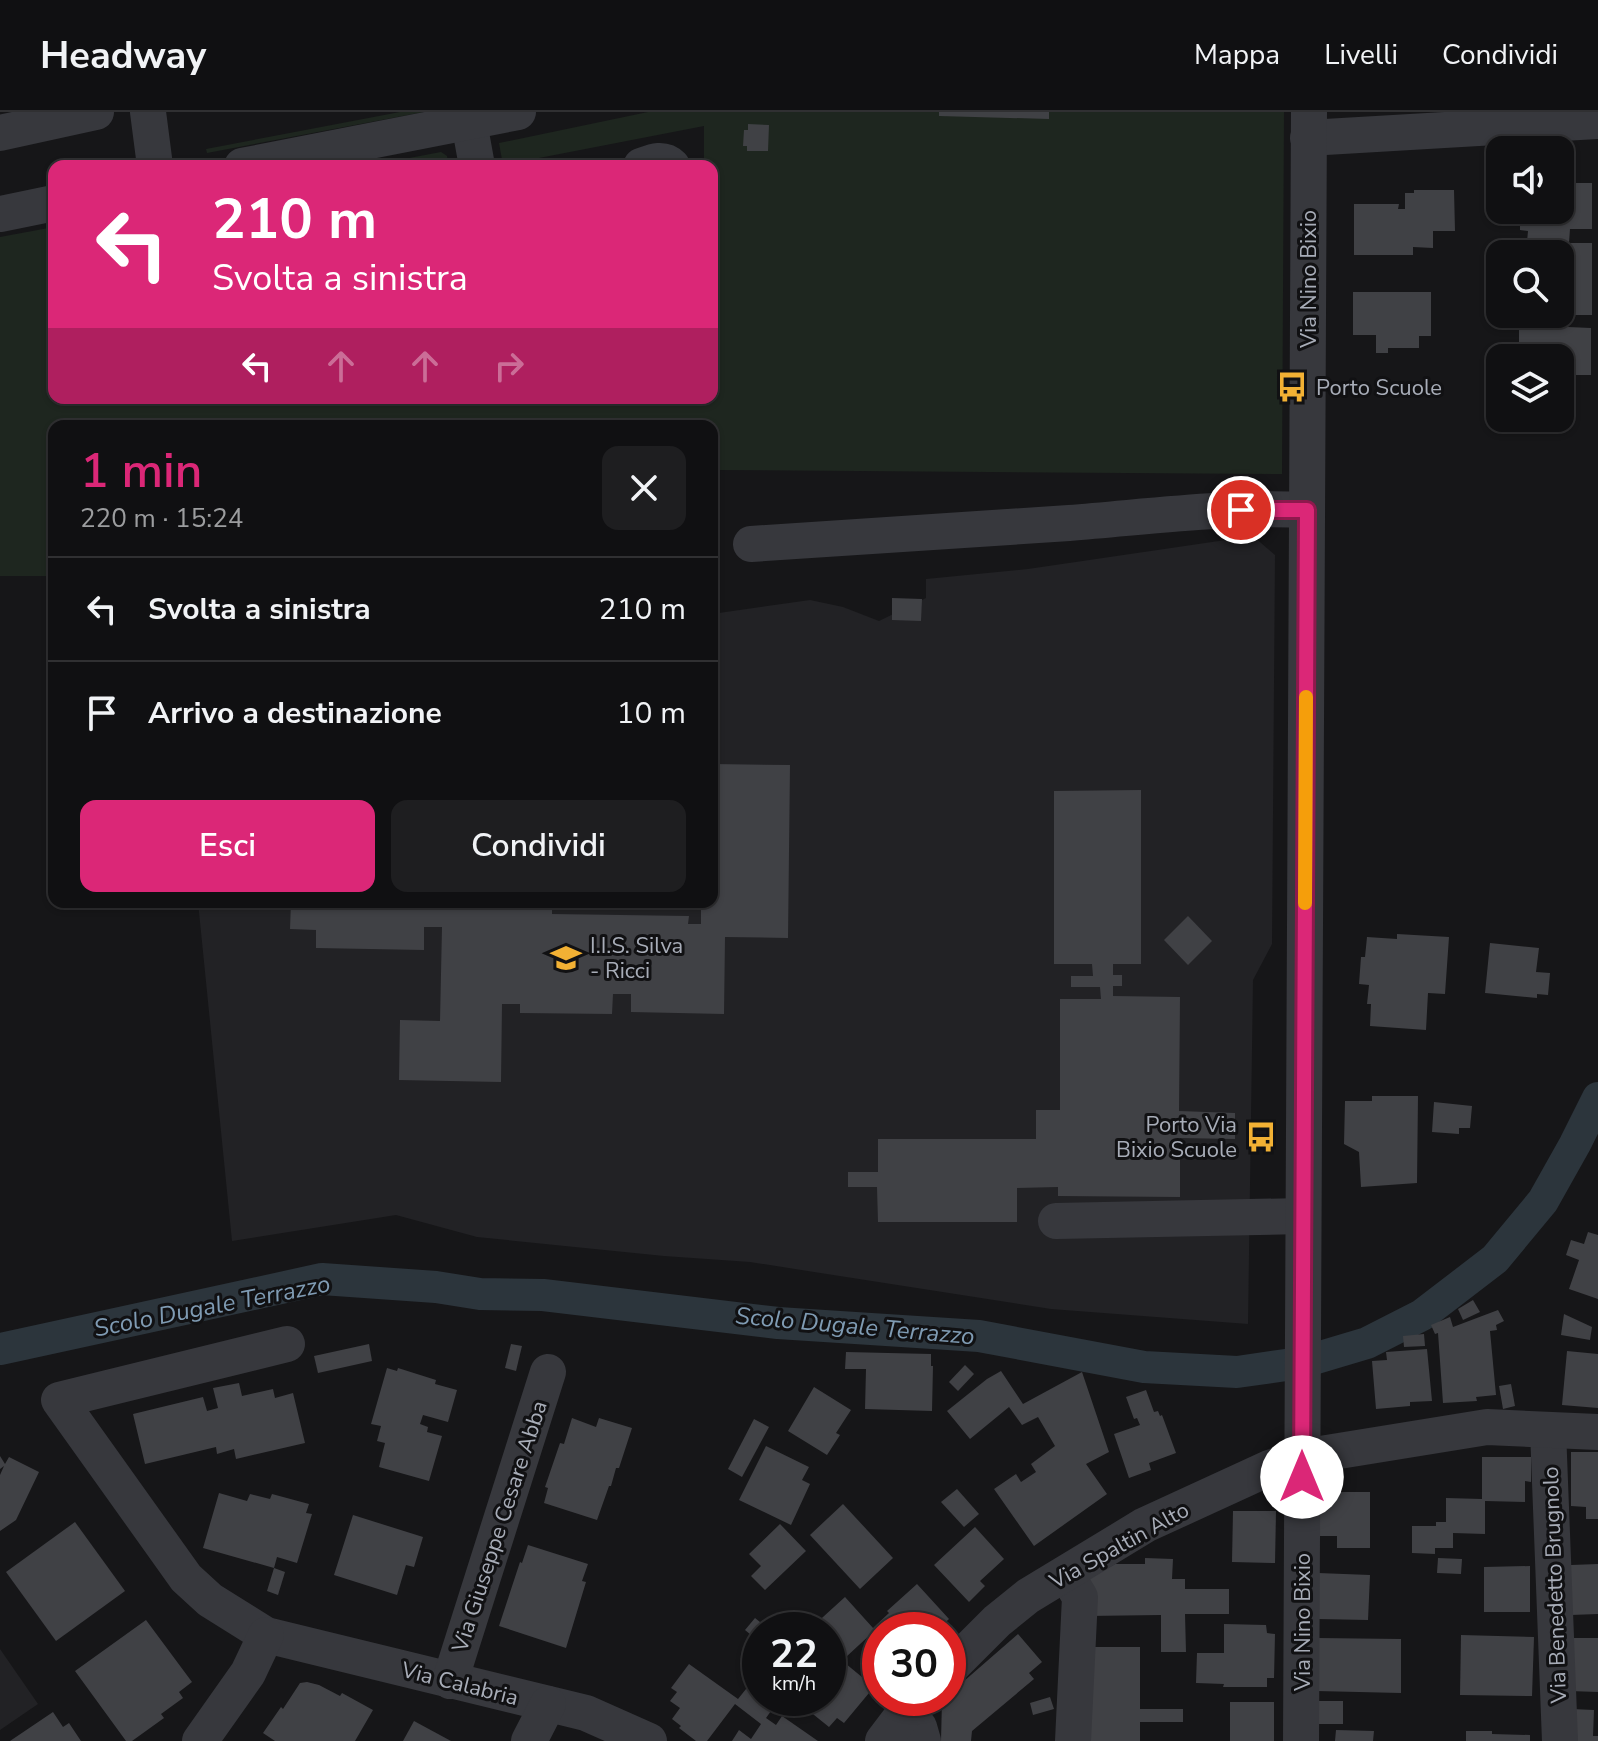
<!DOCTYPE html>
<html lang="it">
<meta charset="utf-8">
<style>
:root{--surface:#101012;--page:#1e1e20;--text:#f1f3f6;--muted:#9c9d9f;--line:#303032;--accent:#db2777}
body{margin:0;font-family:"Nunito Sans",sans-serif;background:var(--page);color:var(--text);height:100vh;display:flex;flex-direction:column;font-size:30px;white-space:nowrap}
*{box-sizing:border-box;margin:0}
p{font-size:26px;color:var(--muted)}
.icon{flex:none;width:44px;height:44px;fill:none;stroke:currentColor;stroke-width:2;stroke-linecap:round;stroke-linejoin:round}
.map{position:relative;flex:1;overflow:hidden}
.sheet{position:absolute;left:48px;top:308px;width:670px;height:488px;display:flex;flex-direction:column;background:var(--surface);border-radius:16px;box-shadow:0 2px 6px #0004,0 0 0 2px var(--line)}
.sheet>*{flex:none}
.hud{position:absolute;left:48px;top:48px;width:670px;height:244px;border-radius:16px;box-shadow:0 2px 6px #0004,0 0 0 2px var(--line);background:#db2777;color:#fff;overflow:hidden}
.buttons{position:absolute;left:1486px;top:24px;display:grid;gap:16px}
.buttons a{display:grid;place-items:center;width:88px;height:88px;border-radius:16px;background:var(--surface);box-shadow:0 2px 6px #0004,0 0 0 2px var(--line);font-size:40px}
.speed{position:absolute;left:742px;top:1500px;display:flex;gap:16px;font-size:40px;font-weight:700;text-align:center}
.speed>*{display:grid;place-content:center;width:104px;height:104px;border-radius:50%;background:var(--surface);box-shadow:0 2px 6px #0004,0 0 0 2px var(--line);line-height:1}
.speed small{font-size:20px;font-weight:400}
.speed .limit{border:12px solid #d22;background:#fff;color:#111}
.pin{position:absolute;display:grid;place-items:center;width:68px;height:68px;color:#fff;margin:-34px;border:4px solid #fff;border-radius:50%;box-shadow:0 2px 8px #0007}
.me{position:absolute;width:88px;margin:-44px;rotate:0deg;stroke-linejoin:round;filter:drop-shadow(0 0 6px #0008)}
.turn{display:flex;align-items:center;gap:28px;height:168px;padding:0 32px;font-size:36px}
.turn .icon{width:104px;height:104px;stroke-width:2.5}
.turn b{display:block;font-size:56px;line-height:68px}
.lanes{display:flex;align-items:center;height:76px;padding:0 32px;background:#0003;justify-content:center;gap:40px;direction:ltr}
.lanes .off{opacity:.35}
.round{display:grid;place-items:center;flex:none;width:84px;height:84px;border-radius:16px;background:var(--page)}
.head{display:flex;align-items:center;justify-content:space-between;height:136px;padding:0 32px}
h1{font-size:48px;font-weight:600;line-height:60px;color:var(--accent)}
.cta{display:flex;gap:16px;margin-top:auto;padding:16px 32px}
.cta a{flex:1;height:92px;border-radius:16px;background:var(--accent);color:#fff;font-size:32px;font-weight:600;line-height:92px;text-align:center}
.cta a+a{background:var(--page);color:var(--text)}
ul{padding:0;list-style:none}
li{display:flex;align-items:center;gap:24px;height:104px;padding:0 32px;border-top:2px solid var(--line)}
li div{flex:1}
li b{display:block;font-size:30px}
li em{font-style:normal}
header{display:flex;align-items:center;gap:48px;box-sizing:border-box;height:112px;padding:0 40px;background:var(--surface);border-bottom:2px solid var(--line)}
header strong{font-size:38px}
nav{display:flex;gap:44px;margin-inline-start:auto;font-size:28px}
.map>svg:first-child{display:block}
.built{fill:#222225}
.green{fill:#1e261f}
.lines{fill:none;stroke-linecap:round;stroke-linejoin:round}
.canal{stroke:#2c353c;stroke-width:32}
.building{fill:#404145}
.minor{stroke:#37383d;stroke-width:36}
.route-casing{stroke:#8e194d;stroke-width:20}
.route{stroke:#db2777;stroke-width:14}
.slow{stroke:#f59e0b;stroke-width:14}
.labels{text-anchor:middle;stroke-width:6;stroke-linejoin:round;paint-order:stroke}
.street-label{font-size:22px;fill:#a8adb8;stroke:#111113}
.poi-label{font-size:22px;fill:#a8adb8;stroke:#111113;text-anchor:start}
.water-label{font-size:24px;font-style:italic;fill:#7f9bb3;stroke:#111113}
</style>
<header>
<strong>Headway</strong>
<nav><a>Mappa</a><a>Livelli</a><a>Condividi</a></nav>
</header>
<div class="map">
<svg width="1598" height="1629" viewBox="0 0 1598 1629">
<rect width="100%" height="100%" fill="#161618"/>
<g class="built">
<path d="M1253 424 1275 443 1272 832 1253 868 1248 1212 1051 1197 750 1150 664 1144 477 1125 396 1103 232 1129 198 790H712V502L810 488 843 495 879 509 926 486V467L1028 457Z"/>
<path d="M0 1537 38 1592 0 1618Z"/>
</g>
<g class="green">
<path d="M400 0H424L207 41 206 37Z"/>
<path d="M648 0H1284L1282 362 712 358V314H54V464H0V125L54 115V286H712V54H704V14L503 53 499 31Z"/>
<path d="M441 40 447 44 449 54H367Z"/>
</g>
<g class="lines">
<path class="canal" d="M0 1237 322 1167 436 1175 480 1182 543 1183 778 1211 979 1224 1144 1255 1237 1260 1300 1251 1367 1231 1422 1203 1495 1147 1543 1089 1575 1032 1598 986"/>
</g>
<g class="building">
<path d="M939 0H1049V7L939 4Z"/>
<path d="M748 12 769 13 768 39H747V34H743L744 18H748Z"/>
<path d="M1560 71H1592V117H1570L1569 131H1592V203H1568V215L1591 216V263H1560V246H1519V214H1528V202H1560V142H1521V130H1527L1528 119 1520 118V98H1560Z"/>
<path d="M1414 78H1454L1455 119H1433V136L1413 135V143H1354V92H1399L1398 97H1405V81H1414Z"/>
<path d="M1353 180H1431V224H1419V236H1388V241H1376V223H1353Z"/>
<path d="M892 486 922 487 921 509 892 508Z"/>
<path d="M712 652 790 653 788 826 725 825 724 902 631 900V882H613L612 902 520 901V892H502L501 970 399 968 400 908 440 909 442 815H424V838L316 836V818L290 817 291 790H552V802L689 804 688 812H701V790H712Z"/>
<path d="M1141 678V852H1113V863H1122V874H1113V884L1180 885 1179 999 1235 1001V1027L1180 1026V1085L1058 1084V1075L1017 1076V1110H878L877 1075H848V1060H878V1027H1036V998H1060V887H1101L1100 875H1071V864H1093L1092 852H1054V679Z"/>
<path d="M1188 804 1212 829 1188 853 1164 828Z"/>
<path d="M1397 822 1449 825 1445 882 1428 881 1426 918 1370 914 1371 892H1367L1369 873 1359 872 1361 845H1365L1367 825 1397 827Z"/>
<path d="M1490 831 1539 836 1536 860 1550 861 1548 883 1537 882V886L1485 881Z"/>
<path d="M1372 984H1418L1417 1071 1361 1075 1359 1040 1344 1032 1345 989H1372Z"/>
<path d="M1434 990 1472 994 1470 1016H1459V1022L1432 1020Z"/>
<path d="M1588 1120 1598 1123V1187L1569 1177 1579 1148 1566 1143 1571 1128 1584 1132Z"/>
<path d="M1473 1188 1480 1200 1463 1208 1458 1197Z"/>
<path d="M1498 1198 1504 1209 1496 1213 1497 1218 1490 1219 1496 1283 1476 1285 1477 1289 1443 1291 1438 1221 1435 1222 1431 1213 1450 1205 1453 1215Z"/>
<path d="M1564 1202 1592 1215 1590 1228 1561 1223Z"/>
<path d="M1424 1222 1425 1234 1404 1235 1403 1224Z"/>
<path d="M369 1232 372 1249 318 1261 314 1244Z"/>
<path d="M511 1232 522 1234 516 1259 505 1256Z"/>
<path d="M1427 1237 1432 1289 1410 1290V1294L1376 1297 1372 1249 1387 1248 1386 1240Z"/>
<path d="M1567 1239 1598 1242V1296L1562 1293Z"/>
<path d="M846 1240 931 1242V1254H933L932 1299 865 1297 866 1257H845Z"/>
<path d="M965 1253 974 1262 958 1279 949 1270Z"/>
<path d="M387 1256 397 1259 398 1256 436 1268 435 1272 457 1278 448 1310 423 1303 420 1312 428 1315 427 1320 442 1324 429 1369 379 1355 385 1331 377 1329 381 1314 371 1312Z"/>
<path d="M1001 1259 1023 1292 1082 1260 1109 1340 1086 1352 1107 1382 1034 1434 994 1377 1016 1362 1021 1370 1036 1360 1031 1352 1055 1334 1038 1305 1022 1313 1009 1295 970 1327 947 1299 987 1267Z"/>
<path d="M239 1271 242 1284 273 1277 275 1286 293 1281 305 1331 236 1347 234 1337 217 1342 216 1335 145 1352 133 1302 203 1285 207 1299 218 1296 213 1276Z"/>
<path d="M1511 1272 1515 1294 1503 1297 1499 1274Z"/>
<path d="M814 1275 851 1298 836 1321 840 1323 827 1343 788 1319Z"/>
<path d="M1146 1278 1154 1300 1158 1299 1160 1304 1162 1303 1176 1341 1149 1351 1151 1358 1129 1366 1114 1322 1140 1313 1137 1306 1134 1307 1126 1285Z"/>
<path d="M572 1306 596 1315 599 1306 632 1316 619 1356H616L611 1374H609L597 1408 544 1391 548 1376 545 1375 560 1331 564 1332Z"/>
<path d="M754 1307 769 1315 742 1365 728 1357Z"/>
<path d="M766 1334 809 1355 802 1368 810 1372 791 1413 739 1388Z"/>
<path d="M1571 1340H1598V1407H1586V1395L1571 1394Z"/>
<path d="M0 1344 5 1352 9 1345 39 1360 16 1408 0 1419V1363L4 1354 0 1357Z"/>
<path d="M1482 1345H1531V1370L1525 1369V1390L1485 1389V1422L1453 1421V1436H1435V1442L1412 1441V1414H1436V1410H1446V1386L1482 1387Z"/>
<path d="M957 1377 979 1402 964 1415 941 1390Z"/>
<path d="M1317 1380H1370V1436H1337V1424H1317Z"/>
<path d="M219 1381 247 1389 250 1382 270 1387 272 1382 309 1392 306 1401 312 1402 297 1451 277 1445 274 1456 203 1436Z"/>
<path d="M843 1392 893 1446 860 1477 810 1423Z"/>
<path d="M1233 1399H1276L1275 1451 1232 1450Z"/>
<path d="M353 1403 423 1425 414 1455 406 1453 397 1483 334 1463Z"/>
<path d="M75 1410 125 1479 56 1529 6 1460Z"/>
<path d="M780 1412 806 1439 765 1478 751 1464 761 1454 749 1442Z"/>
<path d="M975 1415 1004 1447 980 1469 985 1474 969 1490 934 1453Z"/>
<path d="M528 1433 588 1452 582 1469 586 1470 566 1536 499 1514 520 1450 522 1451Z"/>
<path d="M1145 1446 1173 1447 1172 1467H1185V1477H1229V1502H1185L1186 1540H1161V1503L1087 1504V1468L1115 1452H1145Z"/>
<path d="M1438 1446 1462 1447 1461 1462 1437 1461Z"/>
<path d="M1598 1452V1502L1571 1503V1453Z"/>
<path d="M1530 1454V1500H1484V1455Z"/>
<path d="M274 1456 285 1460 278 1483 267 1479Z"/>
<path d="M1318 1461 1370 1463 1368 1508 1317 1507Z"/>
<path d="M917 1472 949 1507 937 1518H880V1530L872 1521 846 1545 828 1528V1518H815L812 1515 845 1485 873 1516 889 1501 887 1499Z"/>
<path d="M755 1506 770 1518H760V1537L754 1532 757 1528 745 1518Z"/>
<path d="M146 1508 192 1570 179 1580 183 1586 161 1602 164 1606 132 1629H126L75 1559Z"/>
<path d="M1224 1512 1266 1513 1267 1521 1275 1522 1274 1566H1267V1575H1223L1224 1572 1196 1571 1197 1541H1224Z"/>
<path d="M1018 1522 1042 1550 1029 1561 1034 1567 972 1619 971 1629H941L942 1588 948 1586V1583Z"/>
<path d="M1461 1523 1534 1525 1532 1584 1460 1583Z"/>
<path d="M1317 1526 1401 1527V1581L1316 1579Z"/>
<path d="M1571 1526H1598V1580L1569 1579Z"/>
<path d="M1088 1535H1140V1597H1183V1610H1140V1629H1088Z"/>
<path d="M828 1537 874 1575 844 1611 837 1606 829 1615 793 1586H828Z"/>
<path d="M689 1552 738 1587 750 1572 760 1579V1586H769L776 1592 766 1606 776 1613 782 1604 818 1629H732L739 1618 751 1627 761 1612 735 1592 707 1629H696L679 1616 681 1614 672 1607 680 1596 670 1589 677 1580 671 1576Z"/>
<path d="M307 1570 319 1573 340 1584 342 1581 373 1598 355 1629H275L263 1621 281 1595 283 1597 300 1571Z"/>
<path d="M1050 1585 1054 1597 1033 1603 1030 1591Z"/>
<rect x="1319" y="1589" width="24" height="23"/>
<rect x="1230" y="1590" width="44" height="39"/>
<path d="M1572 1597 1594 1598 1593 1624H1598V1629H1571Z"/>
<path d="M53 1600 63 1615 69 1611 81 1629H10Z"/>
<path d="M414 1609 451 1629H403Z"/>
<path d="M1336 1618 1374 1619 1373 1629H1335Z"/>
<path d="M1466 1619H1492V1622L1530 1623V1629H1466Z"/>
</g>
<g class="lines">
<g class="minor">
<path d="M148 0 155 54"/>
<path d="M469 10 477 54"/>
<path d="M0 21 96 0"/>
<path d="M1308 26 1598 9"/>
<path d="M242 54 518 0"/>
<path d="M641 54C652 50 663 45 672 54"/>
<path d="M0 102 54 91"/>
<path d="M751 432C857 426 963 419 1069 411 1148 405 1228 394 1307 398"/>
<path d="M1056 1109 1303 1104"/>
<path d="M287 1232 59 1288 186 1466 210 1488 266 1523 586 1601 649 1629"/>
<path d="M1548 1318 1560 1629"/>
<path d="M1066 1462 1080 1485 1073 1629"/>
<path d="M948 1558 997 1509 1028 1484 1145 1413 1269 1356 1302 1345 1487 1315 1598 1320"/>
<path d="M450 1569 548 1260"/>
<path d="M905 1600 919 1615 923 1629"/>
<path d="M200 1629 248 1561 266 1523"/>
<path d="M529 1629 548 1592"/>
<path d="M883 1629 905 1600 920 1586"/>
<path d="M1301 1629 1309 0"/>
</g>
</g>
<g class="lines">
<g class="route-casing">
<path id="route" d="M1241 398H1307L1302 1365"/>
</g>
<use href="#route" class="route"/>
<path class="slow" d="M1305 791 1306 585"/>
</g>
<defs>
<g id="bus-bare" transform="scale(2.4)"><path d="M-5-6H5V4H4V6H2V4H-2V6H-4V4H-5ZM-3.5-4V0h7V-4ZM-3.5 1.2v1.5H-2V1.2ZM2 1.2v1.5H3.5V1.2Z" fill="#f2b134" stroke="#111113" stroke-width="2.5" paint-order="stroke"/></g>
<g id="school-bare" transform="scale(2.4)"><path d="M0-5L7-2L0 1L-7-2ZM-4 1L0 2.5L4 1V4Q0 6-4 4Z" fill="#f2b134" stroke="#111113" stroke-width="2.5" paint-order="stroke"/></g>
</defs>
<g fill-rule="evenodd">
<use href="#bus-bare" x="1292" y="275"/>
<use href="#school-bare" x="566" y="846"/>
<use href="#bus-bare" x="1261" y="1025"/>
</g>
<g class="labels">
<g class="street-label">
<text transform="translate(1308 167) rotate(-90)" y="8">Via Nino Bixio</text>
<text transform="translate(499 1414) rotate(-72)" y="8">Via Giuseppe Cesare Abba</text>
<text transform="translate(1119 1433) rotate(-29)" y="8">Via Spaltin Alto</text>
<text transform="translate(1554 1473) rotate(-92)" y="8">Via Benedetto Brugnolo</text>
<text transform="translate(1302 1510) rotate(-90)" y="8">Via Nino Bixio</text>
<text transform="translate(460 1571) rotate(14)" y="8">Via Calabria</text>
</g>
<g class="poi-label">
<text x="1316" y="283">Porto Scuole</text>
<text x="590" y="841">I.I.S. Silva<tspan x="590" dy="25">- Ricci</tspan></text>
<text x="1237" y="1020" text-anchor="end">Porto Via<tspan x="1237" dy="25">Bixio Scuole</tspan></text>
</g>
<g class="water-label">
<text transform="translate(212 1194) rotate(-11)" y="8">Scolo Dugale Terrazzo</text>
<text transform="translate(855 1214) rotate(5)" y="8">Scolo Dugale Terrazzo</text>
</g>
</g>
</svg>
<div class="buttons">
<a><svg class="icon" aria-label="sound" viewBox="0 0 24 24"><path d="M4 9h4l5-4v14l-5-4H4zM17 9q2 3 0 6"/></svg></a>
<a><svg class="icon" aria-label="search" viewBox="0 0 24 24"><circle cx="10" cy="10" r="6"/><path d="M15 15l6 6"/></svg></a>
<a><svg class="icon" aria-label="layers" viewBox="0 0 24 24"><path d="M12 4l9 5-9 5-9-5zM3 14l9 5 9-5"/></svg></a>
</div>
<div class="speed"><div>22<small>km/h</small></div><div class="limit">30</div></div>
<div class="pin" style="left:1241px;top:398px;background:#d93025"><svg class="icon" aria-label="arrive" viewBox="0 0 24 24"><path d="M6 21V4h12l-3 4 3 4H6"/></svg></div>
<svg class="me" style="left:1302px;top:1365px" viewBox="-20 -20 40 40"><circle r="19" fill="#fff"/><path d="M0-13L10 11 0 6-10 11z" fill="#db2777"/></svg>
<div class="hud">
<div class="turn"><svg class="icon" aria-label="left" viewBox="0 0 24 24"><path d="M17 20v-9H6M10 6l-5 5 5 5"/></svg><div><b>210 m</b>Svolta a sinistra</div></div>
<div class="lanes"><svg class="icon" aria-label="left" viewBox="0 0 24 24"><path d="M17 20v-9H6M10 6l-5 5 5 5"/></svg><svg class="icon off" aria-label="ahead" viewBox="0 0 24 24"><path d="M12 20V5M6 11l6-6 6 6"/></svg><svg class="icon off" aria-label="ahead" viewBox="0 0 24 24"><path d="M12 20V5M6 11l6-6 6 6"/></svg><svg class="icon off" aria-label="right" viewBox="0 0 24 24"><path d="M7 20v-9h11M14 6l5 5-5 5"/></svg></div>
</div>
<section class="sheet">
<div class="head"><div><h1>1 min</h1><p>220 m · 15:24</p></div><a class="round"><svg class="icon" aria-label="close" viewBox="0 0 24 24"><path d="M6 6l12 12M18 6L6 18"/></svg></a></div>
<ul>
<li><svg class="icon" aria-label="left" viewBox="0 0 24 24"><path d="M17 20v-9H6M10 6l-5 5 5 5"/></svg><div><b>Svolta a sinistra</b></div><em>210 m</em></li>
<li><svg class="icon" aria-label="arrive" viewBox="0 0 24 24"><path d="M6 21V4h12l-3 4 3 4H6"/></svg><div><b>Arrivo a destinazione</b></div><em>10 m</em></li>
</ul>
<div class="cta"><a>Esci</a><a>Condividi</a></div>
</section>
</div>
